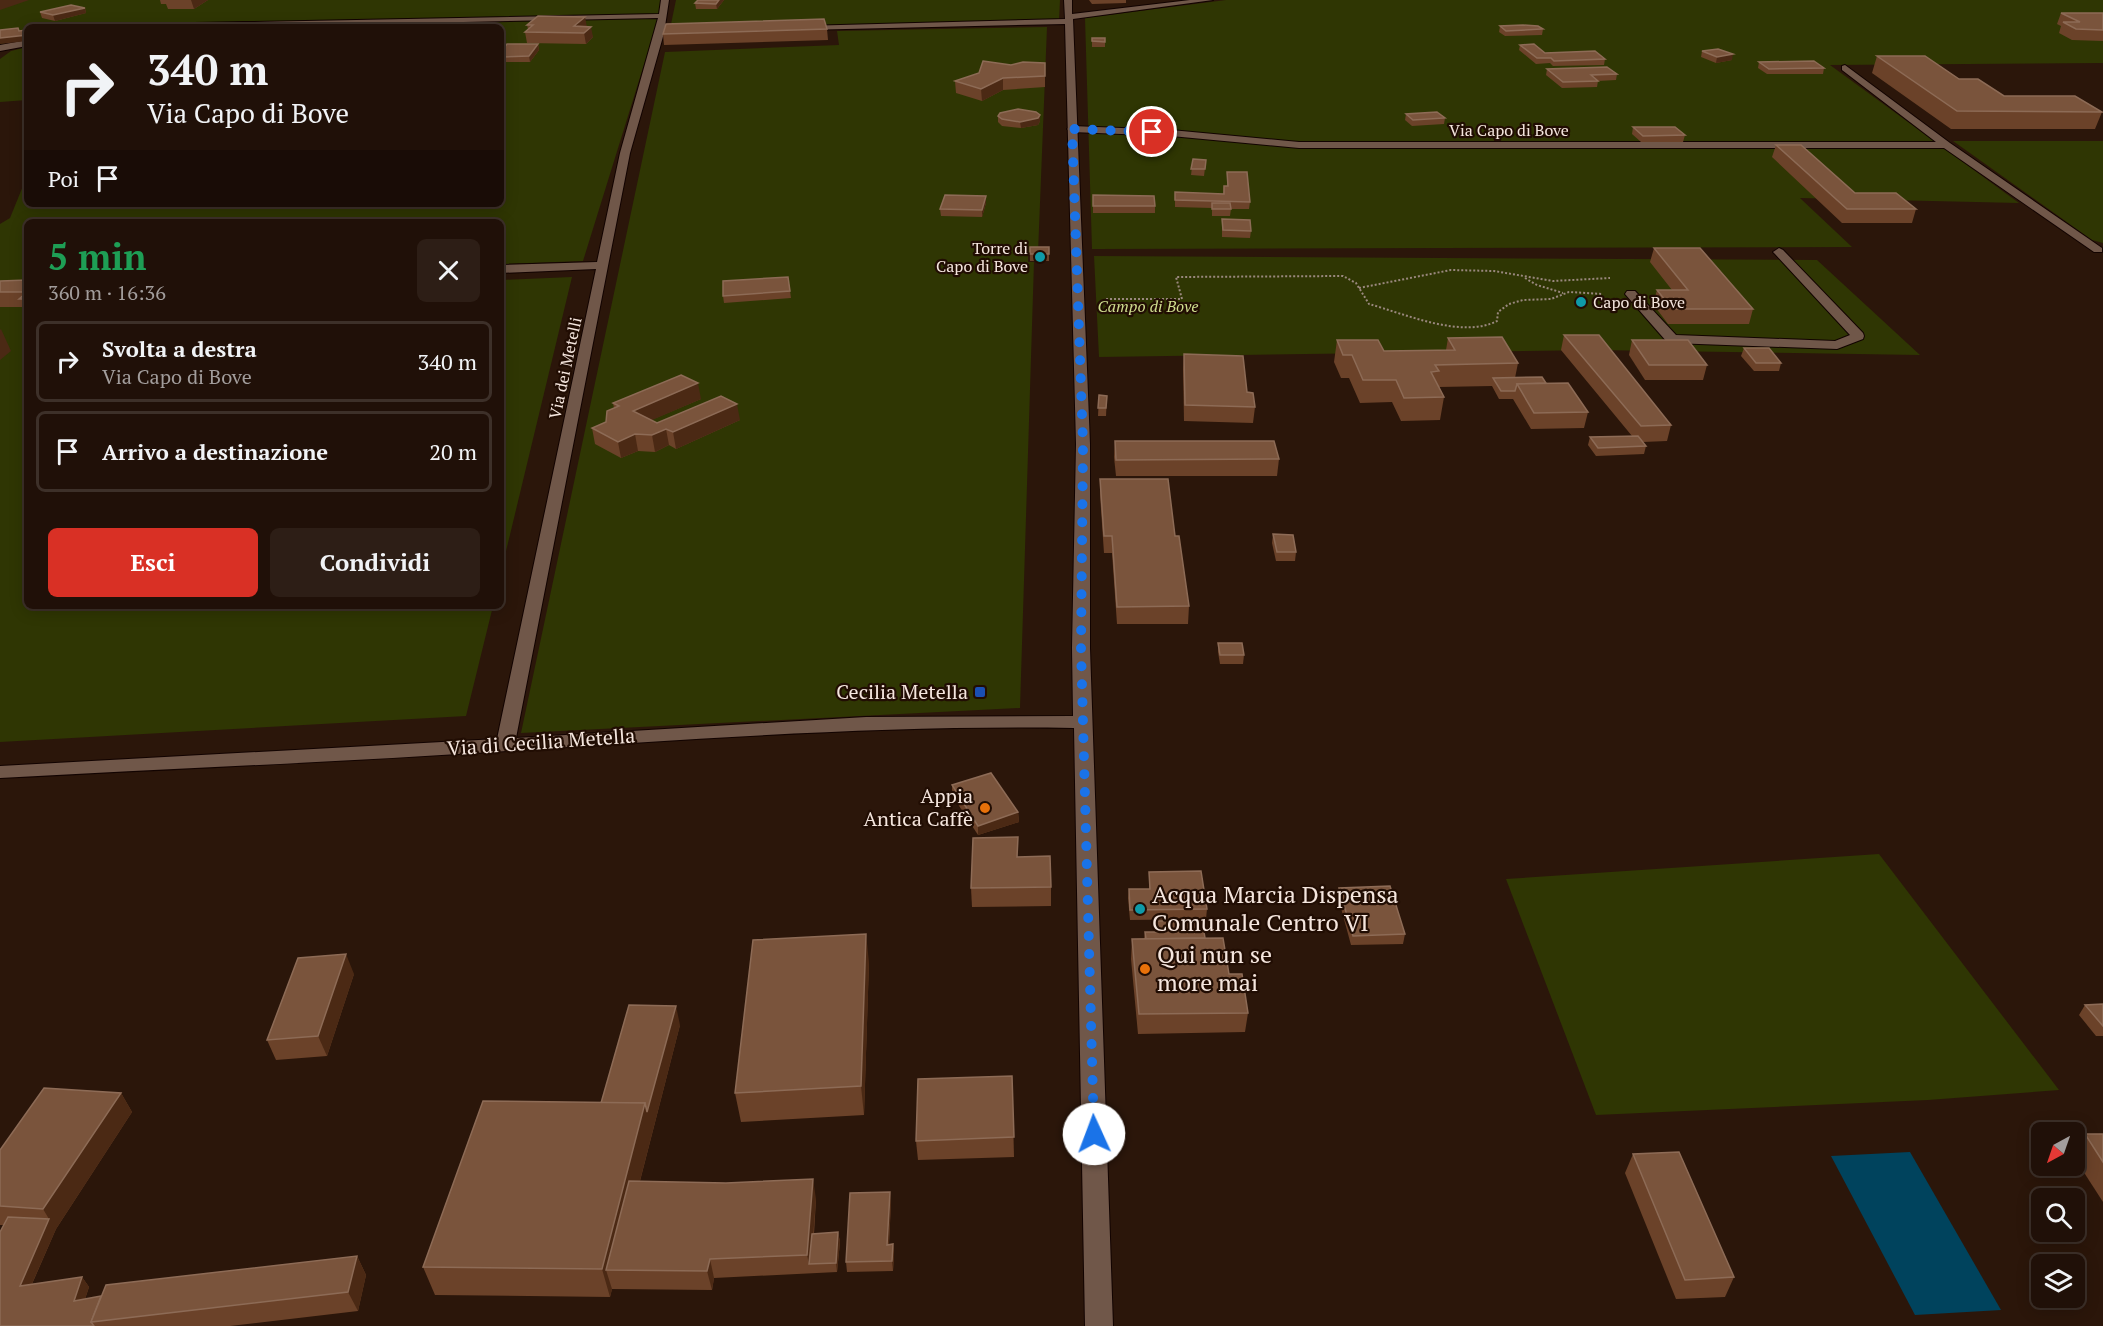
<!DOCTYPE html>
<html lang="it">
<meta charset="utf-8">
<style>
:root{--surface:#201008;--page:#2d1e16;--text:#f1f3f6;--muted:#a29d9c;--line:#3d3029;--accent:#d93025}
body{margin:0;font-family:"PT Serif",serif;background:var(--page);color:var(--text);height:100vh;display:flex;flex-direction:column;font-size:22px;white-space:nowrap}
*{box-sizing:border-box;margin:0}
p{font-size:20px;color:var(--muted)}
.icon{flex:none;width:33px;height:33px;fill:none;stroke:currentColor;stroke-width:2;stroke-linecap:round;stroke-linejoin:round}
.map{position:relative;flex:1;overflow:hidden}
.details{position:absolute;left:24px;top:219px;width:480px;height:390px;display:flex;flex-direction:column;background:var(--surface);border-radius:9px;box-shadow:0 3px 15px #0003,0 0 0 2px var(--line)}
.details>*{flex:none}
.hud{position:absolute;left:24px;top:24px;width:480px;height:183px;border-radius:9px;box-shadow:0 3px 15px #0003,0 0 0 2px var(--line);background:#201008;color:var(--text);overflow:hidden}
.needle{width:39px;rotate:220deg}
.fabs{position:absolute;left:2031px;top:1122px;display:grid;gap:12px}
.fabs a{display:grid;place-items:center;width:54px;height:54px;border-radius:9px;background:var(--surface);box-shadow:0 3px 15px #0003,0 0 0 2px var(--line);font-size:30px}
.pin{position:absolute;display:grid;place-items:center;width:51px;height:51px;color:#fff;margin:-26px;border:3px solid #fff;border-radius:50%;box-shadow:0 2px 6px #0007}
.me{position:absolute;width:66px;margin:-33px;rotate:358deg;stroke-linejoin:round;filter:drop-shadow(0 0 4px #0008)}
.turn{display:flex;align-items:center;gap:21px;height:126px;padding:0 24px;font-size:27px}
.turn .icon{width:78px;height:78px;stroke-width:2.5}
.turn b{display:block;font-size:42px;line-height:51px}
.then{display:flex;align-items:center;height:57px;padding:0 24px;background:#0003;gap:12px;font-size:22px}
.round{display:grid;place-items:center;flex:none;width:63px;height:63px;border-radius:9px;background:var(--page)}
.headline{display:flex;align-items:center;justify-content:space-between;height:102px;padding:0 24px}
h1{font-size:36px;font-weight:700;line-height:45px;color:#1e9e55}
.button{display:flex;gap:12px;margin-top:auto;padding:12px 24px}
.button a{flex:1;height:69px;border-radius:9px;background:var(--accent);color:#fff;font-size:24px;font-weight:700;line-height:69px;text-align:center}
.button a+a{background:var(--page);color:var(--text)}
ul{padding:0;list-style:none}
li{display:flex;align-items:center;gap:18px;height:81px;margin:0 12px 9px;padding:0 12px;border:3px solid var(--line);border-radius:9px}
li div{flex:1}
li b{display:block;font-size:22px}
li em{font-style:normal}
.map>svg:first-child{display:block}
.green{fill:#2f3603}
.water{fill:#00435d}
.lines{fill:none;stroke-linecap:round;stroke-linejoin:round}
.service-casing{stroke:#120300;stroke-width:2}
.minor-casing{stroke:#120300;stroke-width:2}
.path{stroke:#9a887e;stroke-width:2;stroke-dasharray:2 2;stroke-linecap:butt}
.service{fill:#705749;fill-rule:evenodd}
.minor{fill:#705749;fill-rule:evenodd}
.wall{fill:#6b4229}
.shaded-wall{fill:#4b2914}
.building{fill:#7a543c;stroke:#8d6b56;stroke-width:1.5}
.route{stroke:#1a73e8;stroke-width:10;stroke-dasharray:0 18}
.culture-dot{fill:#0f9aa8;stroke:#210d03;stroke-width:2}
.transit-dot{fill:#1a4fb4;stroke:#210d03;stroke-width:2}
.food-dot{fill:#e8710a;stroke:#210d03;stroke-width:2}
.labels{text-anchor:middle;stroke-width:4.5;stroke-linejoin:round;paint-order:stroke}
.far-street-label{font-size:16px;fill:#f5e6de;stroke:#210d03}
.far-poi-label{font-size:16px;fill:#f5e6de;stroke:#210d03;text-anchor:end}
.far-park-label{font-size:16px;font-style:italic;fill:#cfdd8e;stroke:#210d03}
.poi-label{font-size:20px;fill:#f5e6de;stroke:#210d03;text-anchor:end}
.street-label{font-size:20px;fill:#f5e6de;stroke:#210d03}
.near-poi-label{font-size:24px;fill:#f5e6de;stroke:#210d03;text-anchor:start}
</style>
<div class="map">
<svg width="2103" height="1326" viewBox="0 0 2103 1326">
<rect width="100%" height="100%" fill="#2b160a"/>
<g class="green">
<path d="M0 0H664L583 261 501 264V222H27V282L0 283V224L10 218 27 176V204H501V27H27V42L0 46Z"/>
<path d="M676 0H1060L1059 20 670 29Z"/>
<path d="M1226 0H2103V63L1830 65 2019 203 1800 198 1852 247 1092 249 1085 18Z"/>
<path d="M1047 27 1038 253H1028V262H1034L1020 708 521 733 665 52 839 45 837 31Z"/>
<path d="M27 47V100L0 102V59L11 51Z"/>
<path d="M1953 141H2103V243L2092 240Z"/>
<path d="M1094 256 1817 260 1920 355 1596 350 1099 357Z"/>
<path d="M572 277 501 572V280Z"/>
<path d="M27 298V606H493L466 716 0 742V299Z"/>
<path d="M1879 854 2059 1090 1928 1100 1596 1115 1506 879Z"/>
</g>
<path class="water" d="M1910 1152 2001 1310 1915 1315 1831 1156Z"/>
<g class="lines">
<g class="service-casing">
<g id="service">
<path d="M1845 65 1950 143 2102 248V252H2094L1944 148H1299L1171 136 1072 132 1067 129 1072 126 1171 130 1299 142H1936L1842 70V66Z"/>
<path d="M1779 248 1783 250 1863 333 1864 336 1863 339 1837 349 1672 343 1667 342 1625 294 1627 291H1635L1676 335 1835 341 1850 335 1775 254 1773 252Z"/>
</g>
</g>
<g class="minor-casing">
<g id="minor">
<path d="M661 0H669L664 33 630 153 516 738 866 717 1073 716 1072 648 1076 444 1065 24 803 30 799 28 803 26 1065 19 1064 0H1072V14L1190 0H1213L1073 19 1090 444V648L1113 1326H1085L1074 728C884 725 696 739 507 751 338 762 169 769 0 778V766L497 739 596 269 501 273V265L597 262 620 153 658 18 224 27H94L95 25 659 14Z"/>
<path d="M27 40V46L0 51V45Z"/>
</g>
</g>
<g class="path">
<path d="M1525 278 1537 285 1563 293"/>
<path d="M1359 288 1451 270 1494 271 1553 281 1610 278"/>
<path d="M1106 299H1182L1176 277 1343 276 1356 283 1369 304C1405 314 1462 339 1497 321L1498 312 1509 304 1523 300 1551 299 1569 292 1603 294"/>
</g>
<use href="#service" class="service"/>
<use href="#minor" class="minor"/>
</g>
<g class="wall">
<path d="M160 0H208L194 9H168L166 4H161Z"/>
<path d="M698 0H724L717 9H696L695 3Z"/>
<path d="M1089 0H1126V3L1092 4Z"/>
<path d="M85 8 86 13 55 21 42 18 40 12Z"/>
<path d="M2061 13H2103V41L2072 40 2059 33 2061 26 2057 24Z"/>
<path d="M527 25 587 26 593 37 586 44 527 43 525 32 528 29Z"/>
<path d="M1500 26 1543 29 1542 35 1505 36 1499 32Z"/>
<path d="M827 29 828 40 664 45 663 34Z"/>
<rect x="1092" y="38" width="13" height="9"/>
<path d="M538 44 539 50 530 62H501V52Z"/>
<path d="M1520 45 1545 53 1605 59 1604 65 1553 66 1550 63 1536 64 1519 50Z"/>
<path d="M1702 51 1732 60 1716 63 1701 57Z"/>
<path d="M1877 56 1959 79 2004 96 2102 112 2095 129H1951L1872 73Z"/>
<path d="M1759 62 1824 68 1823 74H1767L1758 68Z"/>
<path d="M1045 63V87L1003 90 982 101 956 93 955 81 1011 65Z"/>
<path d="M1547 69 1617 74 1616 80 1598 81 1597 87 1562 88 1546 75Z"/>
<path d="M1406 114 1445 118 1444 124 1412 126 1405 120Z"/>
<path d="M1040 115V121L1038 125 1021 128 1002 126 998 122V116Z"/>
<path d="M1633 127 1685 135 1683 142H1641L1632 134Z"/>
<path d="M1776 145 1855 193 1916 209 1912 223H1842L1772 157Z"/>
<path d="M1193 159 1206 160 1204 176 1191 175Z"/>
<path d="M1227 172 1250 202 1249 209H1231L1230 216H1212V208L1175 207V192L1223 194 1224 186H1227Z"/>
<path d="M1093 195 1155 206V213H1093Z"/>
<path d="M986 196V203L982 217 941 216 940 209Z"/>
<path d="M1222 219 1251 231 1250 238 1222 237Z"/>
<rect x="1030" y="247" width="19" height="14"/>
<path d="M1654 248 1753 309 1749 324H1668L1653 304 1657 290H1672L1650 262Z"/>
<path d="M788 277 791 298 724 303 723 296Z"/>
<path d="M27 280V314H25L22 307H0V281Z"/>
<path d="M1564 335 1671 425 1667 441 1643 442 1646 446 1644 454 1596 456 1588 445 1590 437 1632 436 1561 350Z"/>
<path d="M1448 338 1518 363 1515 378 1546 383 1588 412 1584 428 1531 429 1513 399H1499L1492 386 1439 387 1444 397 1440 420 1401 421 1392 402 1360 403 1349 378H1341L1334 362 1337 340 1384 351 1446 350Z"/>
<path d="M1632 340 1707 365 1703 380H1645L1629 355Z"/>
<path d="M1744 348 1781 363 1779 371H1754L1741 356Z"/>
<path d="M1184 354 1247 392 1255 407 1253 423 1184 421 1183 369Z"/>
<path d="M1099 395 1107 396 1106 416H1098Z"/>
<path d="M701 399 651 420 657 423 740 420 676 449 669 445 655 452 638 451 621 458 595 444 592 428 606 422 614 408 613 403Z"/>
<path d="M1115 441 1279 459 1277 476H1116L1114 457Z"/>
<path d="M1100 479 1175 536 1189 606 1188 624H1117L1112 553H1104L1100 495Z"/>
<path d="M1273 534 1296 552 1295 561H1276L1272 543Z"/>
<path d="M1218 643 1244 655 1243 664H1220L1218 652Z"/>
<path d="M952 785 1018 812 1019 822 978 835 952 795Z"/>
<path d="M1149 872 1207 909 1206 919 1130 920 1128 898 1129 889H1149Z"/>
<path d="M1051 887V906L972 907 971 888Z"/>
<path d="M1339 888 1405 934 1403 944 1351 945 1338 897Z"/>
<path d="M1157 921 1205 938 1229 974 1248 1013 1245 1032 1138 1034 1131 959 1132 939H1144L1145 932H1157Z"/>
<path d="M869 962 864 1115 741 1122 735 1093Z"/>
<path d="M354 974 327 1056 276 1060 267 1040Z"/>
<path d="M2103 1004V1036H2096L2079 1015 2085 1005Z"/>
<path d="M680 1025 640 1181 816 1199 814 1234 838 1232 840 1242 837 1272 714 1278 712 1290 612 1289 610 1297 435 1295 423 1267 601 1103Z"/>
<path d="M1012 1076 1014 1157 918 1160 916 1141Z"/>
<path d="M121 1093 132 1112 56 1229 32 1284 82 1277 89 1287 85 1299 357 1256 366 1275 358 1311 230 1326H0L4 1225H0V1150Z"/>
<path d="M2085 1134H2103V1202L2074 1157V1151Z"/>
<path d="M1633 1154 1734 1277 1725 1297 1676 1299 1625 1173Z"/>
<path d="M891 1202 889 1245 893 1244 894 1254 893 1271 847 1272 846 1262Z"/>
</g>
<g class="shaded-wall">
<path d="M0 0H29L0 10Z"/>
<path d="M191 0H208L194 9Z"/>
<path d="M719 0H724L717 9 716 4Z"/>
<path d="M85 8 86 13 55 21 53 15Z"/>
<path d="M585 17 587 27 574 26Z"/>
<path d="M591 27 593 37 586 44 584 33Z"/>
<path d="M27 35V41L0 44V38Z"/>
<path d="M538 44 539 50 530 62 529 56Z"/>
<path d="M1733 54 1732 60 1716 63 1717 57Z"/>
<path d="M1003 78V90L982 101 981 89Z"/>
<path d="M1040 115V121L1038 125 1021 128 1020 122Z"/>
<path d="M986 196V203L982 217V210Z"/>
<path d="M1 329 11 351 0 360V330Z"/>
<path d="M698 383 701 399 636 427 633 411Z"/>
<path d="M737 404 740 420 676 449 673 432Z"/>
<path d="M666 429 669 445 655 452 652 435Z"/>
<path d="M635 434 638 451 621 458 618 442Z"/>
<path d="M1018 812 1019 822 978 835V826Z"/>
<path d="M866 934 869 962 864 1115 861 1086Z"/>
<path d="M346 954 354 974 327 1056 318 1036Z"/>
<path d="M676 1006 680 1025 617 1270H606L612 1289 610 1297 602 1269 645 1103Z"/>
<path d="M121 1093 132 1112 56 1229 27 1295 20 1286 49 1219 43 1209Z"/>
<path d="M813 1179 816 1199 811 1264H809L807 1255Z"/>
<path d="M890 1192 891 1202 888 1255 887 1245Z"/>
<path d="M838 1232 840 1242 837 1272 836 1263Z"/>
<path d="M893 1244 894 1254 893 1271 892 1261Z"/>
<path d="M357 1256 366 1275 358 1311 348 1292Z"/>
<path d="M710 1259 714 1278 712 1290 707 1271Z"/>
<path d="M82 1277 89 1287 81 1311 74 1301Z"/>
</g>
<g class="building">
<path d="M698 0H719L716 4 695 3Z"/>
<path d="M71 5 85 8 53 15 40 12Z"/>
<path d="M2061 13H2103V30L2076 29 2063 22H2080Z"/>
<path d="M538 16 585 17 574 26 591 27 584 33 525 32 533 25H527Z"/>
<path d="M824 19 827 29 663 34 666 24Z"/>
<path d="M1523 25 1538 26 1543 29 1506 31 1500 26Z"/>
<path d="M18 28 19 31 27 30V35L0 38V30Z"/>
<path d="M1092 38H1105V42L1092 41Z"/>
<path d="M507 44H538L529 56 501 57V52Z"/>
<path d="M1534 44 1545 53 1595 51 1605 59 1554 61 1551 58H1537L1520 45Z"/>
<path d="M1718 49 1733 54 1717 57 1702 51Z"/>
<path d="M1877 56H1925L1959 79H1978L2004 96H2075L2102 112 1957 111Z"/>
<path d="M983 61 1011 65 1023 62 1045 63V76L1003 78 981 89 955 81 979 73Z"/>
<path d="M1814 61 1824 68 1769 69 1759 62Z"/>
<path d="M1607 67 1617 74 1591 75 1598 81 1563 82 1547 69Z"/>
<path d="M1018 109 1036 112 1040 115 1038 118 1020 122 1002 119 998 116 1000 113Z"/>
<path d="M1437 112 1445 118 1413 120 1406 114Z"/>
<path d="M1633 127H1675L1685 135 1643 136Z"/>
<path d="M1776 145H1801L1855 193H1896L1916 209H1847Z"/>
<path d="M1193 159 1206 160 1205 169H1191Z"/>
<path d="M1227 172H1247L1250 202 1175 200V192L1224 194V186H1228Z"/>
<path d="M945 195 986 196 982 210 940 209Z"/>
<path d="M1093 195 1154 196 1155 206H1093Z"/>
<path d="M1212 203H1230L1231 209H1212Z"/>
<path d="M1222 219 1250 220 1251 231 1223 230Z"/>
<rect x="1030" y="247" width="19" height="7"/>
<path d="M1654 248H1700L1753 309H1672L1657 290H1688Z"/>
<path d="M788 277 790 291 723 296V281Z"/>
<path d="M27 280V299H19L27 292H0V281Z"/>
<path d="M1564 335H1599L1671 425 1641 426Z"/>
<path d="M1502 337 1518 363 1435 365 1439 371 1431 372 1444 397 1404 398 1396 380H1363L1352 355H1343L1337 340H1378L1384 351 1455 350 1448 338Z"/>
<path d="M1632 340H1688L1707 365H1649Z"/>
<path d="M1744 348H1769L1781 363H1756Z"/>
<path d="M1184 354 1243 356 1247 392 1253 393 1255 407 1185 405Z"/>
<path d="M681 375 698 383 633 411 657 423 721 396 737 404 673 432 666 429 652 435 635 434 618 442 592 428 606 422 607 411 619 406 613 403Z"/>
<path d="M1542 377 1546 383 1517 384 1515 391H1501L1493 378Z"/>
<path d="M1568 383 1588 412 1534 413 1517 384Z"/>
<path d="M1099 395 1107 396 1106 408H1098Z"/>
<path d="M1638 436 1646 446 1598 448 1590 437Z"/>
<path d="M1115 441H1274L1279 459 1116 460Z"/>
<path d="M1100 479H1168L1175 536H1179L1189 606 1117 607 1112 536H1104Z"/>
<path d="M1273 534 1293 535 1296 552H1277Z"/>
<path d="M1218 643H1242L1244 655H1220Z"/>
<path d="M991 773 1018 812 978 826 952 785Z"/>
<path d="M1018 837 1017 857 1050 856 1051 887 971 888 973 838Z"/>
<path d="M1201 871 1207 909 1130 910 1129 889H1150L1149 872Z"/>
<path d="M1390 886 1405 934 1353 936 1339 888Z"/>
<path d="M1202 920 1205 938 1146 939 1145 932H1158L1157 921Z"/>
<path d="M866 934 861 1086 735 1093 753 940Z"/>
<path d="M1223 938 1229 974H1242L1248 1013 1139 1014 1132 939Z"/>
<path d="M346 954 318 1036 267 1040 298 958Z"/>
<path d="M2103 1004V1026L2085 1005Z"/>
<path d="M629 1005 676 1006 647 1112 645 1103H601Z"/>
<path d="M1012 1076 1014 1137 916 1141 918 1079Z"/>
<path d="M44 1088 121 1093 43 1209 0 1206V1150Z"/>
<path d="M483 1101 645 1103 602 1269 423 1267Z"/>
<path d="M2085 1134H2103V1162Z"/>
<path d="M1679 1152 1734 1277 1685 1280 1633 1154Z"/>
<path d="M813 1179 807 1255 710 1259 707 1271 606 1270 629 1181 726 1183Z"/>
<path d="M890 1192 887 1245 893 1244 892 1261 846 1262 850 1193Z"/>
<path d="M8 1217 49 1219 20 1286 82 1277 74 1301 101 1296 91 1322 94 1326H0V1232Z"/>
<path d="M838 1232 836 1263 809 1264 812 1234Z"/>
<path d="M357 1256 348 1292 91 1322 106 1285Z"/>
</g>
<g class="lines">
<path class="route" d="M1094 1134 1081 648 1083 444 1072 129 1152 132"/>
</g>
<g class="culture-dot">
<circle cx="1040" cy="257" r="6"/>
<circle cx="1581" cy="302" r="6"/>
<circle cx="1140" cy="909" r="6"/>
</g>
<rect class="transit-dot" x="974" y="686" width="12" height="12" rx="3"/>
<g class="food-dot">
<circle cx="985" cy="808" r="6"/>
<circle cx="1145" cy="969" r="6"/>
</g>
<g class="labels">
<g class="far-street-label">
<text x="1509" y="136">Via Capo di Bove</text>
<text transform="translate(565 368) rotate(-78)" y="6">Via dei Metelli</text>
</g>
<g class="far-poi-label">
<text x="1028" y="254">Torre di<tspan x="1028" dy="18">Capo di Bove</tspan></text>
<text x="1593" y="308" text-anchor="start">Capo di Bove</text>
</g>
<g class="far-park-label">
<text x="1148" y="312">Campo di Bove</text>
</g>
<g class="poi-label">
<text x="968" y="699">Cecilia Metella</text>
<text x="973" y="803">Appia<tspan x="973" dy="23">Antica Caffè</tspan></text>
</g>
<g class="street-label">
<text transform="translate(541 742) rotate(-4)" y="7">Via di Cecilia Metella</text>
</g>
<g class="near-poi-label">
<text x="1152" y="903">Acqua Marcia Dispensa<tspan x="1152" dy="28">Comunale Centro VI</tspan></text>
<text x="1157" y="963">Qui nun se<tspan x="1157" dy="28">more mai</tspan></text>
</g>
</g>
</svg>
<div class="fabs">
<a><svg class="needle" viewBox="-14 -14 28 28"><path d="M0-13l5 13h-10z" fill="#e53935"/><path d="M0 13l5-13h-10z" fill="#a29d9c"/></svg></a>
<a><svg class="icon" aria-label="search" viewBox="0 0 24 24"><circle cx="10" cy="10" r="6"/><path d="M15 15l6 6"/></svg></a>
<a><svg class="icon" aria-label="layers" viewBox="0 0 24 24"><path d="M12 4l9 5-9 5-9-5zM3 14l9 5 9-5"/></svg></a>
</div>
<div class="pin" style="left:1152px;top:132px;background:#d93025"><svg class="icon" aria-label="arrive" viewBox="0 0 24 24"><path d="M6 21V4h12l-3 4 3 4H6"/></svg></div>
<svg class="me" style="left:1094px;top:1134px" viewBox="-20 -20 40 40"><circle r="19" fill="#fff"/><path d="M0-13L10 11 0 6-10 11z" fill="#1a73e8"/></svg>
<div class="hud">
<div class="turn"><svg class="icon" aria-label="right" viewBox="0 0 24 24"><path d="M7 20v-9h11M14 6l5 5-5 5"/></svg><div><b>340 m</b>Via Capo di Bove</div></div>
<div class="then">Poi<svg class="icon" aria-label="arrive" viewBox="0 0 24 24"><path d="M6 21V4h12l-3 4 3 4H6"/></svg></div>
</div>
<section class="details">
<div class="headline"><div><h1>5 min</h1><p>360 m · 16:36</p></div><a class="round"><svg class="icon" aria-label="close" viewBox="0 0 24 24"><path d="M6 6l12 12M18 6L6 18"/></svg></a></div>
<ul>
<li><svg class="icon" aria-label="right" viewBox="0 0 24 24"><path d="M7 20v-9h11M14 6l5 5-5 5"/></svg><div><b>Svolta a destra</b><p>Via Capo di Bove</p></div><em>340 m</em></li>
<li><svg class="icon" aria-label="arrive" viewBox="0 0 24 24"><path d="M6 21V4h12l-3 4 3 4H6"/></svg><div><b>Arrivo a destinazione</b></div><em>20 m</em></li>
</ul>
<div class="button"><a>Esci</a><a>Condividi</a></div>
</section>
</div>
